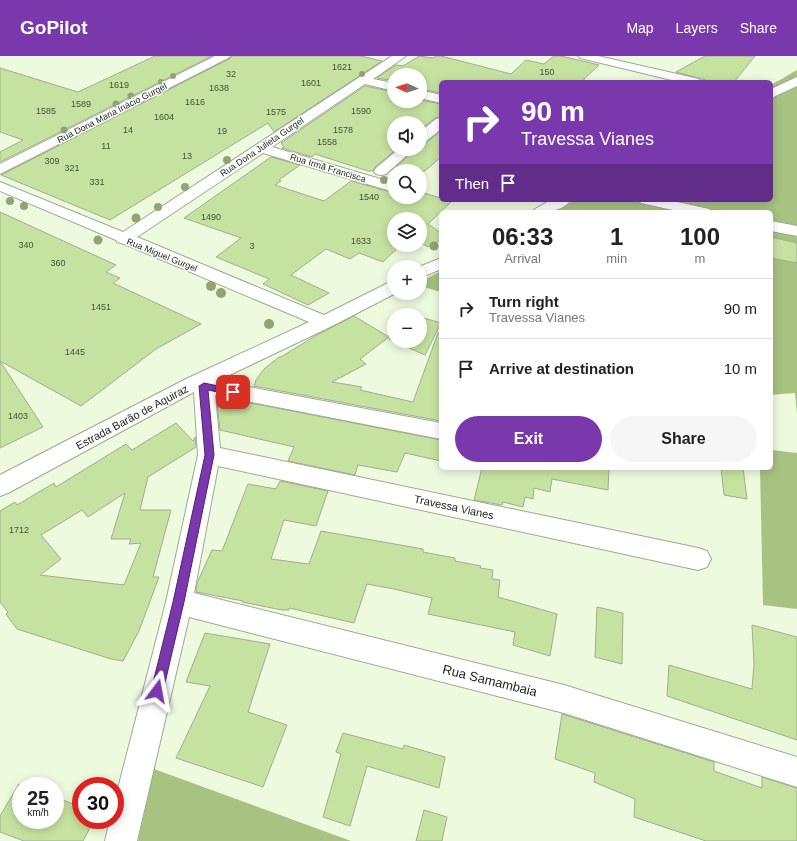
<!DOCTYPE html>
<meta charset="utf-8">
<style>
:root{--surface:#fff;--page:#f6f6f6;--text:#222;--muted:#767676;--line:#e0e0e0;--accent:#7a38ad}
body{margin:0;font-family:Arial,sans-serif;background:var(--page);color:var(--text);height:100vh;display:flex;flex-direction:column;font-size:15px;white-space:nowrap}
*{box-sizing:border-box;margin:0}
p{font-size:13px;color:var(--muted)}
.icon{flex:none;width:22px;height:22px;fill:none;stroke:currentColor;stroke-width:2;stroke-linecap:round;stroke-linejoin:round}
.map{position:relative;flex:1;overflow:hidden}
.sheet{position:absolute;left:439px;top:154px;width:334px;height:260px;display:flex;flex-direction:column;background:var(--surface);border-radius:6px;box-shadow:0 2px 10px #0003}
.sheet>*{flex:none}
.top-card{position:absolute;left:439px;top:24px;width:334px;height:122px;border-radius:6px;box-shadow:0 2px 10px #0003;background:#7a38ad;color:#fff;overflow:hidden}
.needle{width:26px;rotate:274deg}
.fabs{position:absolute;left:387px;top:12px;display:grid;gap:8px}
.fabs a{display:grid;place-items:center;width:40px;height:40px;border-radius:50%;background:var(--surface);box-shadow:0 2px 10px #0003;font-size:20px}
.speed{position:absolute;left:12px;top:721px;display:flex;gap:8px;font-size:20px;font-weight:700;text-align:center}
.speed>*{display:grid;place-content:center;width:52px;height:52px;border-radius:50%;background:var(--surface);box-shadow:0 2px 10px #0003;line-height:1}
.speed small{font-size:10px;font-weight:400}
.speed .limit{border:6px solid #d22;background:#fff;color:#111}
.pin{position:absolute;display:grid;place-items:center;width:34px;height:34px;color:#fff;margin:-17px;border-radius:8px;box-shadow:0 2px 6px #0006}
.me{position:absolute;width:44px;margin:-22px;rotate:13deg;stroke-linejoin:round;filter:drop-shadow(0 0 3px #0008)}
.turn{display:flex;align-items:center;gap:14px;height:84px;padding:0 16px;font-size:18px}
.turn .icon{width:52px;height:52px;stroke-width:2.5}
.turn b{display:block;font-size:28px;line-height:34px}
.then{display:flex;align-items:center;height:38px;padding:0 16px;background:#0003;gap:8px;font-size:15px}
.eta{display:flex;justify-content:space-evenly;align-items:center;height:68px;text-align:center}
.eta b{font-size:24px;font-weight:700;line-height:28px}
.cta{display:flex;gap:8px;margin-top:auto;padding:8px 16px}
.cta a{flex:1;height:46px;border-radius:24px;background:var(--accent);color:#fff;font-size:16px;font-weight:700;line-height:46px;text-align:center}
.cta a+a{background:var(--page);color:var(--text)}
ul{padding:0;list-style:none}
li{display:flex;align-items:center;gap:12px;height:60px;padding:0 16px;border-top:1px solid var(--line)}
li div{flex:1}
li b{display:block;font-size:15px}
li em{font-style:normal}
header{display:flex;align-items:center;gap:24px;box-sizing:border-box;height:56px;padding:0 20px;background:var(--accent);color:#fff}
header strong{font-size:19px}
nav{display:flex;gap:22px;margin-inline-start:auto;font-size:14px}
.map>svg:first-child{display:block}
.forest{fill:#a7c281}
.building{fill:#c6e2a0;stroke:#a1ad92;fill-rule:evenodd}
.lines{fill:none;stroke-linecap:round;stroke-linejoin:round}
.minor-casing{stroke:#9eaa90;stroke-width:2}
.minor{fill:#fff;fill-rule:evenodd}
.tree{fill:#91a472}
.route{fill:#7a38ad;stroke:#4f2470}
.labels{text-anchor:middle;stroke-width:3;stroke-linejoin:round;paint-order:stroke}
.number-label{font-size:9px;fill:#465139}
.far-street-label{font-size:9px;fill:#1c2117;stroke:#fff}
.street-label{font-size:11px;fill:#1c2117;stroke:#fff}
.near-street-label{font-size:13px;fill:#1c2117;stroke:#fff}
</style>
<header>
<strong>GoPilot</strong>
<nav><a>Map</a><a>Layers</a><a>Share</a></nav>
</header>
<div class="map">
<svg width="797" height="785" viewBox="0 0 797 785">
<rect width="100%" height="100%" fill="#edfade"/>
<g class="forest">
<path d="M797 14V358L795 337 771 339V156H554L575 144H771V29Z"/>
<path d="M441 215V236L420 230V226Z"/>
<path d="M771 394 797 397V553L763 549 760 412H771Z"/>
<path d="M154 713 351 785H138Z"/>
</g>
<g class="building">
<path d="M155 0H212L0 106V96L23 84 0 76V12L78 36Z"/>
<path d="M232 0H361L382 5 274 76 268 67 110 164 1 119 229 3Z"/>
<path d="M419 0 433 2 436 0H441L511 18 526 4 544 8 554 0H561L599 9 584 23V26H441V37L420 33V19H394V25L377 22 396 9 403 10Z"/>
<path d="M705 0H755L734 26H712L676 16Z"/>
<path d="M365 30 394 36V45H420V44L441 48V61L435 62 420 74V67H394V93H397L375 111 373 115H368L315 98 312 101 282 92 284 91 281 87Z"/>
<path d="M441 75V101L425 115H392L415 93H420V88L426 87Z"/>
<path d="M271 101 300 109 279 124 281 125 275 129 324 145 351 125 394 137V141H420V136L441 142V144L451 146 428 168 441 177V184L428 191 420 186V163H394V189H401L383 206 359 197 350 203 326 193 291 219 329 237 308 249 263 228 269 223 216 201 241 182 184 162Z"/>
<path d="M0 156 116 209 106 216 120 222 113 227 201 268 156 293 81 350 0 305Z"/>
<path d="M771 181 797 187V207L771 202Z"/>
<path d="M354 260 389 281 360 303 366 308 332 326 362 331 360 334 413 346 438 277H441V365L254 330 256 324 264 313 279 301H281L315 280Z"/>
<path d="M420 261 441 267 425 299 389 283 394 278V285H420Z"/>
<path d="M0 305 43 371 0 392Z"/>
<path d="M220 341 441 384V405L405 397 397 416 358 409 355 419 288 405 294 391 220 374 217 346Z"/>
<path d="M176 367 193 385 195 381 196 391 148 421 140 454H171L153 521H159L139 575 123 605 111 603 17 573 6 558 8 556 0 546V455L15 446 17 449 54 427 56 431 126 388 132 394ZM125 437 111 483H131L129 488 141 487 124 529 40 519 61 503 41 479 82 454 88 461Z"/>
<path d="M482 412H609L608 434 552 423 550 436 534 432 533 443 525 441 523 451 503 446 502 449 474 444Z"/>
<path d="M721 412H743L747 443 724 439Z"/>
<path d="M280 425 328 435 316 470 284 464 271 503 309 508 321 475 423 493V496L455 502V505L481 510 480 512 493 514 492 523 500 524 498 541 557 558 550 600 513 589 515 576 428 558 432 542 394 533 367 528 354 567 289 552V554H282L242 546 243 545 196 536 197 527 212 494 222 495 248 428 276 433Z"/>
<path d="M597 551 623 557 622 608 595 601Z"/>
<path d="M752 569 797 581V684L667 640 669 609 752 633 754 608Z"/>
<path d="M205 577 270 588 248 656 287 669 263 731 176 702 210 630 186 626Z"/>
<path d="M562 658 714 706V715L762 732V721L797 732V785H706L634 761 635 743 594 726 595 717 555 703Z"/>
<path d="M343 677 403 693 404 689 445 701 439 732 367 710 350 770 323 761 341 698 336 696Z"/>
<path d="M19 728 24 730H21V764H55V741L81 751V764H94L83 785H24L0 776V760Z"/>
<path d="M424 754 447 761 442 785H416Z"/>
</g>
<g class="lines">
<g class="minor-casing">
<g id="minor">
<path d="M215 0H230L228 2 0 118V108Z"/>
<path d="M392 0H406L373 23 394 27V35L365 28 272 91 394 127V136L263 97 137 181 324 259 388 227 394 225V237H396L332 270 217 325 441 367V383L215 339 220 392 698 492 707 495 711 503 707 511 698 514 218 410 194 537 564 629 797 701V731L564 657 189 561 137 785H105L110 764H115V744L166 546 198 399 194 336 8 437 0 440V419L186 323 309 266 124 188 117 186 116 184 0 135V126L123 176Z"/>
<path d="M578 0H598L699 23 701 26H680L580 2Z"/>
<path d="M797 21V30L771 42V33Z"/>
<path d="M420 34 441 39V47L420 42Z"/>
<path d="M441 62V73L425 86 420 87V76L436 63Z"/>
<path d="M399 93H414L386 118 381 119 376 118 374 115 376 112Z"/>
<path d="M551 144H571C562 156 546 156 532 156L535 153Z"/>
<path d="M638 144H668L709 153 712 156H682L641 147Z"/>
<path d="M771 165 797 170V180L771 175Z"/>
<path d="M441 202V213L420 222V211H419Z"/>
</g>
</g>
<use href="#minor" class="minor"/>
</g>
<g class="tree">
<circle cx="362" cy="18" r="3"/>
<circle cx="173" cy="20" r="3"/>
<circle cx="161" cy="26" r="3"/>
<circle cx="131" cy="40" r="3.5"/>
<circle cx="116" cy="48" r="3.5"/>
<circle cx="64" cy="74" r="3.5"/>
<circle cx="227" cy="104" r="4"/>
<circle cx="384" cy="124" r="4"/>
<circle cx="185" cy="131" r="4"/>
<circle cx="10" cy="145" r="4"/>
<circle cx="24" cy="150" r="4"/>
<circle cx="158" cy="151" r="4"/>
<circle cx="136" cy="162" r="4.5"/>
<circle cx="98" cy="184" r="4.5"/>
<circle cx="434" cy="190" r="4.5"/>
<circle cx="211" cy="230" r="5"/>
<circle cx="221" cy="237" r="5"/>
<circle cx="269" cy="268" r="5"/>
</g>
<path class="route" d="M204 327 233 333 237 336 233 339 208 334 214 399 184 546 163 635 161 639 157 641 153 639 151 635 173 546 205 399 199 330Z"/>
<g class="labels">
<g class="number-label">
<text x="342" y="14">1621</text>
<text x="547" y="19">150</text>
<text x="231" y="21">32</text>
<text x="311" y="30">1601</text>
<text x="119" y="32">1619</text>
<text x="219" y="35">1638</text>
<text x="195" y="49">1616</text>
<text x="81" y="51">1589</text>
<text x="46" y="58">1585</text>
<text x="361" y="58">1590</text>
<text x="276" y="59">1575</text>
<text x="164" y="64">1604</text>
<text x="128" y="77">14</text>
<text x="343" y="77">1578</text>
<text x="222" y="78">19</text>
<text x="327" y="89">1558</text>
<text x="106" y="93">11</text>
<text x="187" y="103">13</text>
<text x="52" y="108">309</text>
<text x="72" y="115">321</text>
<text x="97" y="129">331</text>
<text x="369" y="144">1540</text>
<text x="211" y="164">1490</text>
<text x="361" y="188">1633</text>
<text x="26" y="192">340</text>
<text x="252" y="193">3</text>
<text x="58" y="210">360</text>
<text x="101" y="254">1451</text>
<text x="75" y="299">1445</text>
<text x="18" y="363">1403</text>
<text x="19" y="477">1712</text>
</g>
<g class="far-street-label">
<text transform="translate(112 57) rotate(-27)" y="3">Rua Dona Maria Inácio Gurgel</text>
<text transform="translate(262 91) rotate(-34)" y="3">Rua Dona Julieta Gurgel</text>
<text transform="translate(328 112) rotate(17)" y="3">Rua Irmã Francisca</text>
<text transform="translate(162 199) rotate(22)" y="3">Rua Miguel Gurgel</text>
</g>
<g class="street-label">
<text transform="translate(132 361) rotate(-28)" y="4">Estrada Barão de Aquiraz</text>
<text transform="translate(454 451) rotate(12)" y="4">Travessa Vianes</text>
</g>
<g class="near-street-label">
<text transform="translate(490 624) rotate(14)" y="5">Rua Samambaia</text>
</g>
</g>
</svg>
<div class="fabs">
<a><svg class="needle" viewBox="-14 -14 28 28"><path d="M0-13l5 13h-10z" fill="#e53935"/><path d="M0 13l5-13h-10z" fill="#767676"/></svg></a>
<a><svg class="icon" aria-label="sound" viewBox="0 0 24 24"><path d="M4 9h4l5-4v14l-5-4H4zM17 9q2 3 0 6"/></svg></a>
<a><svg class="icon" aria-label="search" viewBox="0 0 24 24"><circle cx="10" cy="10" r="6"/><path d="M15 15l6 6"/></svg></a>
<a><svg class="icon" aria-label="layers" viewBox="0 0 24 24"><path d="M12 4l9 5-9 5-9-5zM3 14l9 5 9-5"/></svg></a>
<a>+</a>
<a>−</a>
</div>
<div class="speed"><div>25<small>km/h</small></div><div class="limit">30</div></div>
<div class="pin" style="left:233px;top:336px;background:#d93025"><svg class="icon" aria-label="arrive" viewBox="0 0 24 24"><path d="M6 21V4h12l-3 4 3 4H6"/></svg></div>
<svg class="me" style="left:157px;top:635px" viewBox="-20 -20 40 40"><path d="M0-17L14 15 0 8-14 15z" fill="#7a38ad" stroke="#fff" stroke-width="4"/></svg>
<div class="top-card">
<div class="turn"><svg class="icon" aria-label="right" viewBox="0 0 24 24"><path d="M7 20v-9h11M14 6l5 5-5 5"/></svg><div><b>90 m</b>Travessa Vianes</div></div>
<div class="then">Then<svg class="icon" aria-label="arrive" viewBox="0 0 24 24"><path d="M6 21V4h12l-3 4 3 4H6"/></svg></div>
</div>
<section class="sheet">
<div class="eta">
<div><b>06:33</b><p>Arrival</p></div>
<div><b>1</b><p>min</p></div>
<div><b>100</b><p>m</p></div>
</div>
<ul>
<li><svg class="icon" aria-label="right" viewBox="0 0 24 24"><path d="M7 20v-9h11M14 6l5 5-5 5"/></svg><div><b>Turn right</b><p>Travessa Vianes</p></div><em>90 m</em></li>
<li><svg class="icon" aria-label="arrive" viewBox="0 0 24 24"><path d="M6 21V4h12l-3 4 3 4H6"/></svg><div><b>Arrive at destination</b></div><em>10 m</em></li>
</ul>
<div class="cta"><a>Exit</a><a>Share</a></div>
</section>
</div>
